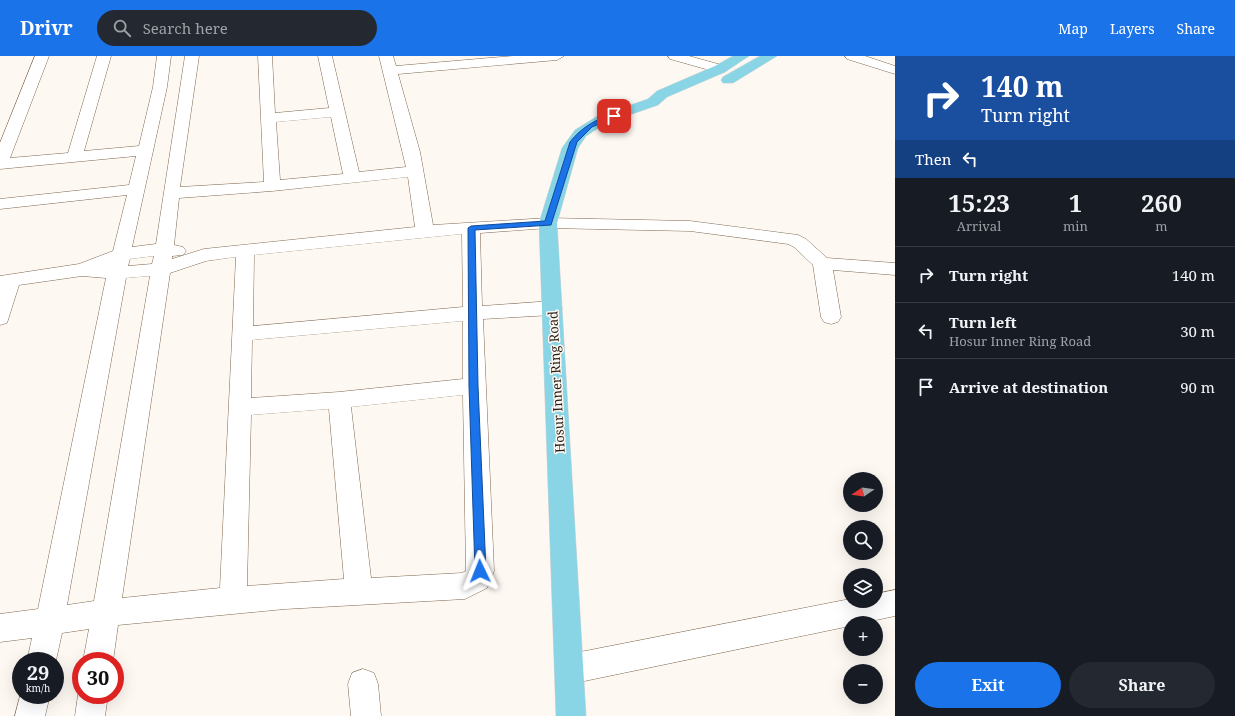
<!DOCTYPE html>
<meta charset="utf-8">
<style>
:root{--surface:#171b24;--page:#242831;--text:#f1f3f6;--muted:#9ea1a6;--line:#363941;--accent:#1a73e8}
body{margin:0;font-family:"Noto Serif",serif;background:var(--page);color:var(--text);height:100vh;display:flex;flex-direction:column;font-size:15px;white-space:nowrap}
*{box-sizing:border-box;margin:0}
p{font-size:13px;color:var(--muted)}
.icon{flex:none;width:22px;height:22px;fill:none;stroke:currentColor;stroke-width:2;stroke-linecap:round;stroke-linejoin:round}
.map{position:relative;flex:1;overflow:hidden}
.side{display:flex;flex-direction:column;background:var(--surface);width:340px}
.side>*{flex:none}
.top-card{background:#1a4fa0;color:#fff;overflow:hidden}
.needle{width:26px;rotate:257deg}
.tools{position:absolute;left:843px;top:416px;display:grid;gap:8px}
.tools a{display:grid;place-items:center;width:40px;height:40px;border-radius:50%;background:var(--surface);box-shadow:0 4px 16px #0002;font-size:20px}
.speed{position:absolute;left:12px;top:596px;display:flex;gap:8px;font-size:20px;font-weight:700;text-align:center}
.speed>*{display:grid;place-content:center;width:52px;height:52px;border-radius:50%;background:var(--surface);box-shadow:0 4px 16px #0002;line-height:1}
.speed small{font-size:10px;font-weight:400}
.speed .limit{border:6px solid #d22;background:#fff;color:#111}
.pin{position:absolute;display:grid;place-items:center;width:34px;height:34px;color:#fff;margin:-17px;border-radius:8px;box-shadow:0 2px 6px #0006}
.me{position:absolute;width:44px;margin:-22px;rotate:358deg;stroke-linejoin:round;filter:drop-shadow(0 0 3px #0008)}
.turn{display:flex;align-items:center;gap:14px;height:84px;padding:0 20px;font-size:18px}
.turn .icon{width:52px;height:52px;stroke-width:2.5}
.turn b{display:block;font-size:28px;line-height:34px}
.then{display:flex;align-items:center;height:38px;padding:0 20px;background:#0003;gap:8px;font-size:15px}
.eta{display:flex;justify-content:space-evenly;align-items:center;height:68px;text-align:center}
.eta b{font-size:24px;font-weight:700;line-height:28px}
.button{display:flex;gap:8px;margin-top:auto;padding:8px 20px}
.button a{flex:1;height:46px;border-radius:24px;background:var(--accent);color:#fff;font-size:16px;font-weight:700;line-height:46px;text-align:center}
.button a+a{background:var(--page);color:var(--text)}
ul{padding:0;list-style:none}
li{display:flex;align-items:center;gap:12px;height:56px;padding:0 20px;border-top:1px solid var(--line)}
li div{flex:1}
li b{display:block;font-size:15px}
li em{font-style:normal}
header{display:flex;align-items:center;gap:24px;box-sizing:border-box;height:56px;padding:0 20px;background:var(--accent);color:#fff}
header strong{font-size:19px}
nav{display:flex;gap:22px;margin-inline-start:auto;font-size:14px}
.search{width:280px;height:36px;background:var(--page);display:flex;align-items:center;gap:10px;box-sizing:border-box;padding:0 14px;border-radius:22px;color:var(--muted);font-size:15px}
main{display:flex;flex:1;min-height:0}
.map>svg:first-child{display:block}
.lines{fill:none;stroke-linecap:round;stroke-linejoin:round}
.minor-casing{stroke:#7f684f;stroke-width:1}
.major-casing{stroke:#d8d7d5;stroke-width:1}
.minor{fill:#fff;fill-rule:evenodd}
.major{fill:#89d5e6;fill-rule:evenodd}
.route{fill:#1a73e8;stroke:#114b97}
.labels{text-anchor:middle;stroke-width:3;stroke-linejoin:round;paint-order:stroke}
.street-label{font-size:13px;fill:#291f15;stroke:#fef8f3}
</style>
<header>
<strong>Drivr</strong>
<div class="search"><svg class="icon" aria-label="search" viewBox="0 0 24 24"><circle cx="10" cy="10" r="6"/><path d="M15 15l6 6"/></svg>Search here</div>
<nav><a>Map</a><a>Layers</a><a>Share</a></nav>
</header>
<main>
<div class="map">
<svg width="895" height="660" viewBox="0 0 895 660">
<rect width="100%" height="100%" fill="#fef8f3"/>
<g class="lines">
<g class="minor-casing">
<g id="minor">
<path d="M35 0H49L10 102 68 97 97 0H111L84 95 139 90 153 31 157 0H171L167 31 132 191 156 188 185 0H199L180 131 264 126 258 0H272L275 57 329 52 318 0H332L359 116 406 111 379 0H393L396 10 513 0H564L557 4 398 18 420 96 433 169 548 162 690 165 798 179 806 183 827 202 895 207V219L833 214 841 261 838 266 831 268 824 266 821 261 813 209 794 191 788 188 690 175 548 172 480 177 482 250 552 245 559 247 562 252 559 257 552 259 483 263 494 515 487 532 465 543 285 553 118 569 113 605H83L89 573 62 577 55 609V605H27L32 582 0 586V558L38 553 106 222 82 220 19 229 7 267 0 269V220L79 208 113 195 127 139 0 153V143L129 129 136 100 0 113V87ZM331 61 343 118 280 124 276 66ZM408 121 415 171 204 193 172 203V200L183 199 186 195 183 191 174 189 179 142 272 135ZM462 178 463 251 253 270 254 199ZM154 200 152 208 128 210 130 203ZM236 201 220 532 122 542 170 217 206 205ZM150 220 94 545 67 549 126 222ZM463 265V323L339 336 251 342 252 284ZM463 339 466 515 462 517 371 522 351 351ZM329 353 344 523 247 530 251 359Z"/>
<path d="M668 0H689L725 10 727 13 725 16 720 17 670 3Z"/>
<path d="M845 0H865L895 10V18L847 3Z"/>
<path d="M895 534V560L862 567H850V570L570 628 560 623 555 613 560 603 570 598 850 543V545H876V538Z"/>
<path d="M363 613 374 617 378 628 381 660H351L348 628 352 617Z"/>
<path d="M81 631V639H108L105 660H75L78 639Z"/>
<path d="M21 636V639H50L45 660H15Z"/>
</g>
</g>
<g class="major-casing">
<g id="major">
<path d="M733 0H749L725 16 667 41 658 49 606 67 586 80 578 92 557 167 586 660H556L539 167 562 92 575 74 596 61 648 43 657 35 715 10Z"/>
<path d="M760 0H777L733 27H723L721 24 723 21Z"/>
</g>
</g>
<use href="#minor" class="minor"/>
<use href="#major" class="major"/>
</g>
<path class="route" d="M611 58 617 60 592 71 577 86 551 169 475 174 478 330 486 515 484 519 480 520 477 519 475 515 469 330 468 172 471 170 545 165 570 86C582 71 594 65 611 58Z"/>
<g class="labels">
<g class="street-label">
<text transform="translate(556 326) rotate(-93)" y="5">Hosur Inner Ring Road</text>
</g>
</g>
</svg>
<div class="tools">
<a><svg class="needle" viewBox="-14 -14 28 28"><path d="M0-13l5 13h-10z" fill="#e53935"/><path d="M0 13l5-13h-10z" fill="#9ea1a6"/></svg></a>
<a><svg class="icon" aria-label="search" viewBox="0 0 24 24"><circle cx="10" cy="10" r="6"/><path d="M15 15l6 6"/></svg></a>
<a><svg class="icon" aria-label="layers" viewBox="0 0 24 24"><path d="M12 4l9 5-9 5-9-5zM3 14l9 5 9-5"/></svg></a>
<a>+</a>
<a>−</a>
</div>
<div class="speed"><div>29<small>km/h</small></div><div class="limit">30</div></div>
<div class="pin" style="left:614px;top:60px;background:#d93025"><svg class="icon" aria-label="arrive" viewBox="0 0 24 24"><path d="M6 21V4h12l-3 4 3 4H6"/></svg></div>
<svg class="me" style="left:480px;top:515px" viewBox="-20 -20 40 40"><path d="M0-17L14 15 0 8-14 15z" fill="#1a73e8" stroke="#fff" stroke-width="4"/></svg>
</div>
<section class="side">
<div class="top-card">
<div class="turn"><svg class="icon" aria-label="right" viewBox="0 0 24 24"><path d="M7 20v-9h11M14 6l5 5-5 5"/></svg><div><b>140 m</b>Turn right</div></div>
<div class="then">Then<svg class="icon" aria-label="left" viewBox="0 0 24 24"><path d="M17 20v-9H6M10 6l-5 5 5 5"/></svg></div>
</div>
<div class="eta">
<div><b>15:23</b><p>Arrival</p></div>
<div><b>1</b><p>min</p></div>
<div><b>260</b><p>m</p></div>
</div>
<ul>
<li><svg class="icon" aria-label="right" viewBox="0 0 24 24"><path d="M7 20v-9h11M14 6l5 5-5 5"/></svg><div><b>Turn right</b></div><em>140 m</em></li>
<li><svg class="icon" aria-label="left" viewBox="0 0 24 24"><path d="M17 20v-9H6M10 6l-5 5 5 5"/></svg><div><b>Turn left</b><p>Hosur Inner Ring Road</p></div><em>30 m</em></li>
<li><svg class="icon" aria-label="arrive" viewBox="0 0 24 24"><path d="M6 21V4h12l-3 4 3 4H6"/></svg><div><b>Arrive at destination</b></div><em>90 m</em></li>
</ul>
<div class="button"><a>Exit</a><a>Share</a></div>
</section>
</main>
